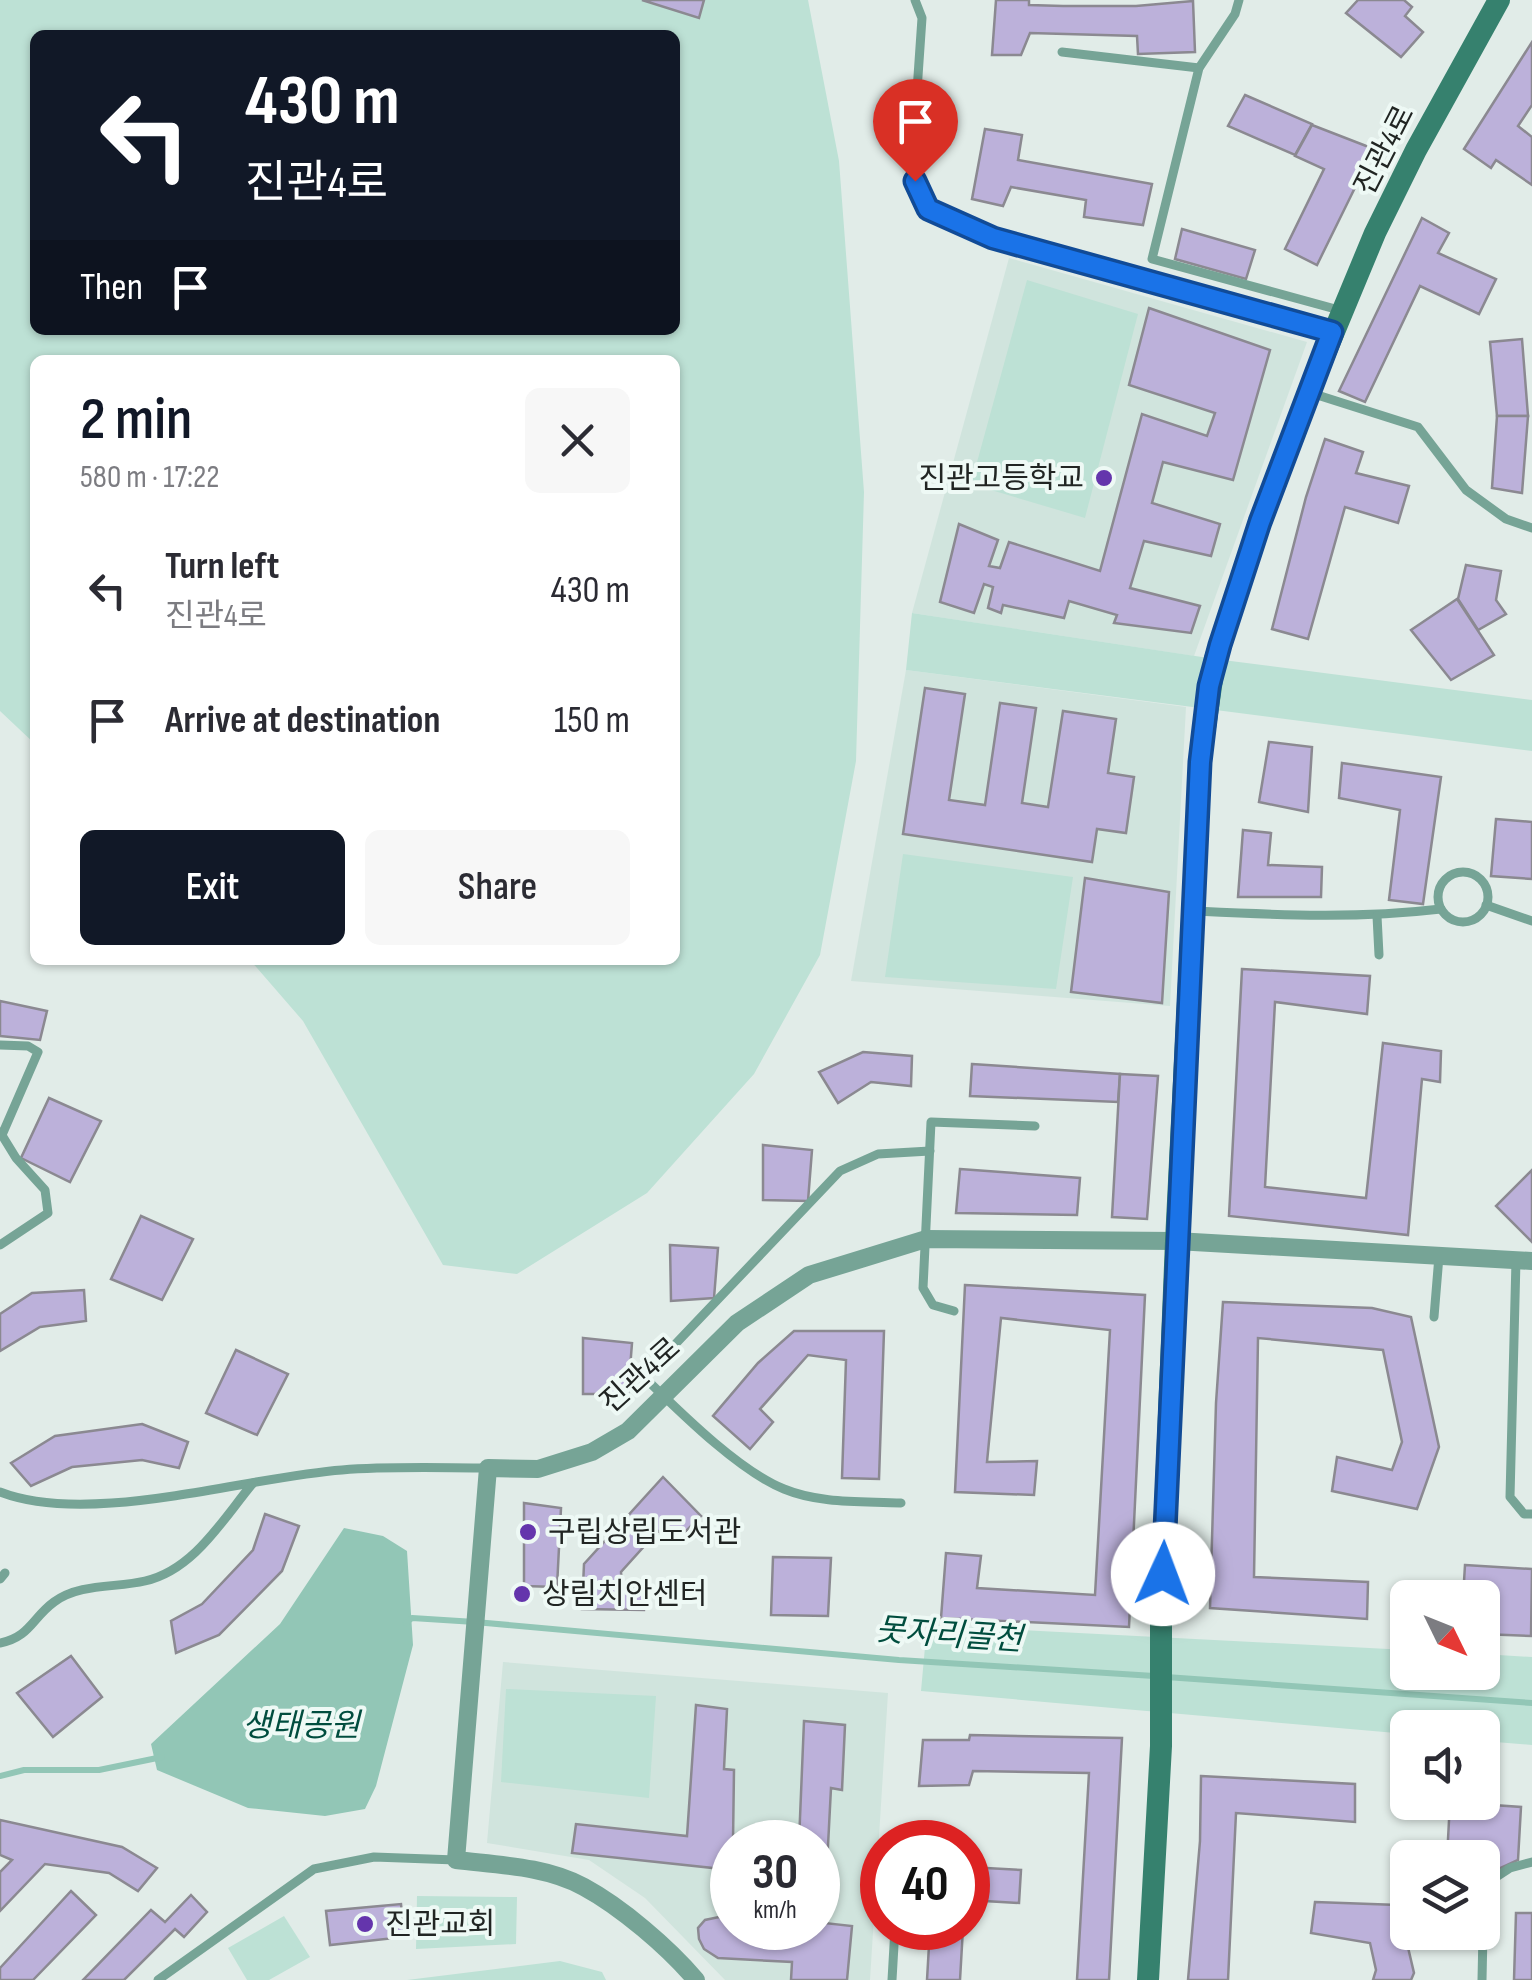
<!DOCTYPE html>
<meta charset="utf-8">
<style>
:root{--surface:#fff;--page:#f7f7f7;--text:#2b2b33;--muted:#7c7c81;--accent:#111827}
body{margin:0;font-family:"Sofia Sans Condensed","Noto Sans KR",sans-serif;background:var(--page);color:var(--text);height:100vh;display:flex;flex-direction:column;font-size:38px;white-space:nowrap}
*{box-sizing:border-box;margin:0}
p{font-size:32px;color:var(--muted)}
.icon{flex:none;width:55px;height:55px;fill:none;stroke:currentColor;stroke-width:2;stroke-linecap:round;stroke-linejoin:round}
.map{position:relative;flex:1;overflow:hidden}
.sheet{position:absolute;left:30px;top:355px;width:650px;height:610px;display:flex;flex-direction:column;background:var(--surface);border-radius:15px;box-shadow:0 2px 8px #0004}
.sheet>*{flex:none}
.hud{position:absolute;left:30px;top:30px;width:650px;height:305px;border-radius:15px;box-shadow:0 2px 8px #0004;background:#111827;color:#fff;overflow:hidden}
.needle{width:65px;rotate:133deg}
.tools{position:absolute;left:1390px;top:1580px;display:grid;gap:20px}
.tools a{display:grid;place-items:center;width:110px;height:110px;border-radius:15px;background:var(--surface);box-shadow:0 2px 8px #0004;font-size:50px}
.speed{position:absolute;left:710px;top:1820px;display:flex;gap:20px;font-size:50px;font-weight:700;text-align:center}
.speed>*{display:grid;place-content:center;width:130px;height:130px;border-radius:50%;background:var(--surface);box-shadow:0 2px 8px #0004;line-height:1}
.speed small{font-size:25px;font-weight:400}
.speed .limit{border:15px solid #d22;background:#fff;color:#111}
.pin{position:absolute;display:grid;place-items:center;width:85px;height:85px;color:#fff;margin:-102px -42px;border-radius:50% 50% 50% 0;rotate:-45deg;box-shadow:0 0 10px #0007}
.pin .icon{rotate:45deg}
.me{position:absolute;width:110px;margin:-55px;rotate:2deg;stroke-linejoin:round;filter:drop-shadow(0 0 8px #0008)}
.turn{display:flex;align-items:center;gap:35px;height:210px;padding:0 50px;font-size:45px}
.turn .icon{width:130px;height:130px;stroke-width:2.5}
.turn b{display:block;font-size:70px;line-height:85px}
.then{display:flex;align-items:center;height:95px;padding:0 50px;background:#0003;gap:20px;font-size:38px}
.round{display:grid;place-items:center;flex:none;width:105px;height:105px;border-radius:15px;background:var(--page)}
.summary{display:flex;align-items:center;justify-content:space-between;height:170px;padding:0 50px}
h1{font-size:60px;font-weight:600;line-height:75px;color:var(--accent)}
.action{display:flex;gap:20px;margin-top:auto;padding:20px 50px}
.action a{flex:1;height:115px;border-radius:15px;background:var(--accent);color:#fff;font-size:40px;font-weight:600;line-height:115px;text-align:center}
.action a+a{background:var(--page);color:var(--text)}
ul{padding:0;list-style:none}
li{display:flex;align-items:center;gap:30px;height:130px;padding:0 50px}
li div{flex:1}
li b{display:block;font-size:38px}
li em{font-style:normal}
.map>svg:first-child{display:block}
.built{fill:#d0e4dd;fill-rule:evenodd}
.green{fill:#bde1d5;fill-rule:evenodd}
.water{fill:#92c6b6}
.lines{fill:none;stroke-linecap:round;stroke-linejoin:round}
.stream{stroke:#92c6b6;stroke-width:6}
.building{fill:#bcb1da;stroke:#8b8991;stroke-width:2.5}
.lane{stroke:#76a496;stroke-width:9}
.street{stroke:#76a496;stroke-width:18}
.secondary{stroke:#36816e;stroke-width:22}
.route-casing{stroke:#114b97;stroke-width:25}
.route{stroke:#1a73e8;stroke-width:18}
.poi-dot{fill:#6435ac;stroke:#eef9f5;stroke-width:4}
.labels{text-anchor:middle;stroke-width:8;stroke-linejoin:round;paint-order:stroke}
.street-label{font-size:30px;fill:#212523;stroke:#eef9f5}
.poi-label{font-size:30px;fill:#212523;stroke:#eef9f5;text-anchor:start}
.water-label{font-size:32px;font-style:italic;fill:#004d3e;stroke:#eef9f5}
</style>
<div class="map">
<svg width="1532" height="1980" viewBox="0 0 1532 1980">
<rect width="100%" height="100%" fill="#e1ece8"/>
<g class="built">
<path d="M1009 258 1307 342 1194 656 912 613Z"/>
<path d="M906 670 1186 707 1170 1006 851 981Z"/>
<path d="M503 1662 888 1693 870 1980H725L645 1898 589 1860 487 1843ZM732 1842H818V1928H732Z"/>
</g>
<g class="green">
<path d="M0 0H808L839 161 864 492 856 761 820 955 754 1074 647 1193 517 1274 443 1265 303 1021 250 960H675V360H35V744L0 711ZM35 35H675V330H35Z"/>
<path d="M1027 280 1138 314 1085 518 971 484Z"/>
<path d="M912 613 1215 659 1532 700V751L906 670Z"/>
<path d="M903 854 1073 877 1056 989 885 977Z"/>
<path d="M927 1625 1407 1650 1408 1672H1482L1483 1654 1532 1657V1745L1483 1741 1482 1728H1408L1407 1734 921 1691Z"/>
<path d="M506 1689 656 1696 649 1798 501 1782Z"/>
<path d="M417 1896 517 1897 516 1944 416 1949Z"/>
<path d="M284 1916 310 1957 269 1980H247L228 1948Z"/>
<path d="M560 1961 602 1972 606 1980H407Z"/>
</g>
<path class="water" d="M344 1528 383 1536 407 1551 413 1645 376 1786 365 1809 325 1816 248 1808 157 1770 151 1744 280 1624Z"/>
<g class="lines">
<g class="stream">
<path d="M406 1623 412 1618 475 1622 899 1660 1154 1676"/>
<path d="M1166 1677 1532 1703"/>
<path d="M0 1776 24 1770H99L162 1757"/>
</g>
</g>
<g class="building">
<path d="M642 0H704L699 18Z"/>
<path d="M996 0H1029V5L1063 6H1136L1193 1 1195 52 1138 54 1137 36 1030 33 1021 55H992Z"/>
<path d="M1358 0H1404L1412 7 1405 16 1423 32 1401 57 1346 13Z"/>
<path d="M1532 42V105L1518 126 1532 137V185L1496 160 1491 168 1464 149Z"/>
<path d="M1245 95 1312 124 1295 155 1228 126Z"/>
<path d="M1312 125 1374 149 1317 265 1285 249 1324 169 1295 156Z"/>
<path d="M985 129 1022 135 1018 160 1152 184 1143 225 1084 217 1086 200 1011 187 1003 206 972 199Z"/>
<path d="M1422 218 1449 233 1438 253 1496 279 1479 314 1420 286 1365 402 1339 391Z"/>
<path d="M1182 229 1255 250 1246 279 1175 259Z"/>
<path d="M1149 308 1270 350 1233 480 1163 462 1152 503 1220 524 1211 556 1144 541 1130 588 1200 606 1191 633 1114 623 1117 615 1069 601 1064 618 1003 605 1001 613 988 608 993 587 984 584 974 613 940 602 959 524 998 540 989 566 1000 568 1009 542 1100 571 1142 414 1207 436 1215 413 1129 385Z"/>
<path d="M1522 339 1528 416H1497L1490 342Z"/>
<path d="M1497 416H1528L1522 493 1492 488Z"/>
<path d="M1325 439 1363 452 1356 473 1409 486 1398 523 1345 507 1308 639 1272 629 1306 497Z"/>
<path d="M1466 565 1501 571 1496 600 1506 614 1478 630 1458 599Z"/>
<path d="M1457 599 1494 655 1451 680 1411 630Z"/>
<path d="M925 688 965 694 949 800 985 805 1000 703 1036 708 1022 803 1048 807 1063 711 1116 719 1108 773 1134 777 1126 833 1097 829 1092 862 903 834Z"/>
<path d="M1269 742 1312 747 1308 812 1259 802Z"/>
<path d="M1342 763 1441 777 1423 904 1389 900 1400 810 1339 798Z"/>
<path d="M1496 819 1532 822V879L1491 876Z"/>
<path d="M1243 830 1271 833 1268 865 1322 867 1321 897H1238Z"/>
<path d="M1085 878 1169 892 1162 1003 1071 992Z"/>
<path d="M1242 969 1370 976 1367 1014 1275 1002 1265 1187 1366 1198 1383 1043 1441 1051 1440 1082 1422 1079 1408 1235 1229 1216Z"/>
<path d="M0 1001 47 1011 40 1040 0 1036Z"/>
<path d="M863 1052 912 1056 911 1086 871 1082 838 1103 819 1072Z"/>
<path d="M972 1064 1120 1074 1118 1102 970 1096Z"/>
<path d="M1120 1074 1158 1076 1147 1219 1112 1217Z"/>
<path d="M49 1098 101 1121 70 1182 21 1158Z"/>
<path d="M763 1145 812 1150 808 1201 763 1200Z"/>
<path d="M960 1169 1080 1178 1077 1215 956 1213Z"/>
<path d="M1532 1170V1242L1496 1206Z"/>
<path d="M141 1216 193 1239 162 1300 111 1279Z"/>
<path d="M670 1245 718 1248 714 1298 671 1301Z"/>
<path d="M965 1285 1145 1295 1129 1627 941 1618 946 1553 981 1556 977 1588 1095 1595 1110 1330 1001 1318 987 1462 1037 1461 1034 1495 955 1492Z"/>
<path d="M84 1290 86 1321 40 1327 0 1351V1314L32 1293Z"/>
<path d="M1223 1302 1372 1308 1411 1317 1439 1447 1417 1509 1332 1491 1337 1457 1392 1470 1402 1442 1383 1350 1258 1338 1254 1577 1368 1582 1367 1619 1210 1608 1216 1403Z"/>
<path d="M794 1331H884L879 1479 842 1478 846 1360 808 1355 760 1409 773 1422 750 1449 713 1416 758 1363Z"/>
<path d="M583 1338 632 1343 628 1394H583Z"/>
<path d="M236 1350 288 1374 257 1435 206 1413Z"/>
<path d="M142 1424 188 1442 179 1468 142 1460 72 1467 31 1486 11 1463 55 1436Z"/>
<path d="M663 1477 701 1516 675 1542 658 1531 621 1572 622 1589H646L644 1610 582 1609 584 1564Z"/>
<path d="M524 1503 561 1508 557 1587 524 1586Z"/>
<path d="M265 1514 299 1526 282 1571 219 1635 176 1653 171 1621 202 1604 253 1550Z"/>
<path d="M773 1557 831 1558 828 1616 771 1615Z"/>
<path d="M1465 1565 1532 1569 1531 1636 1482 1634V1598H1463Z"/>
<path d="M71 1656 102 1697 53 1737 17 1693Z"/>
<path d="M696 1705 727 1709 724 1769 734 1770 733 1841 764 1842H732V1870L572 1853 576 1824 687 1836Z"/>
<path d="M804 1721 845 1725 842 1790 831 1788 824 1923 852 1926 847 1980H791L792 1962 718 1958 704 1949 699 1939 698 1928 705 1920 719 1917 732 1919V1928H818V1842H799Z"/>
<path d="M970 1735 1122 1738 1109 1980H1077L1089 1773 973 1771 969 1785 919 1786 923 1740H969Z"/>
<path d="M1201 1776 1355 1784V1822L1236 1813 1228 1980H1188L1200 1841Z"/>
<path d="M1450 1802 1521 1807 1518 1860 1492 1872H1482V1858H1447Z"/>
<path d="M0 1820 122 1847 157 1868 138 1891 109 1873 45 1864 0 1911V1872L12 1860 0 1855Z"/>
<path d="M968 1867 1021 1870 1019 1903 968 1900Z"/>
<path d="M71 1891 96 1915 33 1980H0V1968Z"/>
<path d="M191 1895 207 1912 184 1937 175 1929 124 1980H83L151 1910 165 1922Z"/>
<path d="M1315 1902 1398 1905 1414 1973 1411 1980H1373L1376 1970 1370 1943 1311 1933Z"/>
<path d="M401 1904 404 1937 330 1945 326 1911Z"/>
<path d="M1516 1913H1532V1980H1514Z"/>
<path d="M930 1928H963L960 1980H927Z"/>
</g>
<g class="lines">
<g class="lane">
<path d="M915 0 922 18 913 149 915 181 928 209 993 238 1330 332"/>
<path d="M1239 0 1235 14 1199 68 1152 259 1339 310"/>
<path d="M1062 52 1199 68"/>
<path d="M1311 393 1418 427 1466 490 1506 519 1532 528"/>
<circle cx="1463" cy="897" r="25"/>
<path d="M1486 905 1532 921"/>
<path d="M1194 911C1279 915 1356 919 1441 909"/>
<path d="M1377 916 1379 955"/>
<path d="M0 1045 28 1046 38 1052 2 1135"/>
<path d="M0 1132 16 1158 45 1190 48 1213 0 1245"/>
<path d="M1516 1260 1510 1497 1524 1514H1532"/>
<path d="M954 1311 933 1305 923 1288 931 1122 1035 1126"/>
<path d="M1434 1317 1439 1256"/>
<path d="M0 1492C90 1527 245 1477 342 1470 390 1466 440 1468 488 1468"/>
<path d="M901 1503C863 1501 820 1504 784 1489 739 1471 680 1412 644 1377L840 1171 878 1154 930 1151"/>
<path d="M0 1579 5 1573"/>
<path d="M0 1643C30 1637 32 1618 54 1602 80 1583 116 1588 145 1581 194 1570 223 1519 253 1483"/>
<path d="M158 1980 314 1869 374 1857 456 1860"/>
<path d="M892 1980 895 1928"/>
<path d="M1482 1980 1484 1885 1510 1868 1532 1862"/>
</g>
<path class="street" d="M696 1980C668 1947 621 1907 584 1887 546 1866 497 1865 456 1860L488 1468 538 1469 592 1452 628 1431 737 1323 809 1275 926 1239 1176 1241 1532 1261"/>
<path class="secondary" d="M1148 1980 1161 1746V1612L1176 1241 1200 762 1215 659 1260 522 1309 392 1375 233 1416 150 1499 0"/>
</g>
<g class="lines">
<g class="route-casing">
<path id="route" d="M915 181 928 209 993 238 1332 332 1260 522 1220 645 1209 686 1200 762 1163 1574"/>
</g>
<use href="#route" class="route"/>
</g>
<g class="poi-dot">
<circle cx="1104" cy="478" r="10"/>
<circle cx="528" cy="1532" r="10"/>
<circle cx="522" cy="1594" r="10"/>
<circle cx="365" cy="1924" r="10"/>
</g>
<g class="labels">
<g class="street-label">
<text transform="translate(1384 150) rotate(-63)" y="10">진관4로</text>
<text transform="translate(640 1375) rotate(-42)" y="10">진관4로</text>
</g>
<g class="poi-label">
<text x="1084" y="488" text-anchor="end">진관고등학교</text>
<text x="548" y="1542">구립상립도서관</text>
<text x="542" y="1604">상림치안센터</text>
<text x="385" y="1934">진관교회</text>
</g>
<g class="water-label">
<text transform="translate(949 1634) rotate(4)" y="11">못자리골천</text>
<text x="301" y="1736">생태공원</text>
</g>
</g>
</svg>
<div class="tools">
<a><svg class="needle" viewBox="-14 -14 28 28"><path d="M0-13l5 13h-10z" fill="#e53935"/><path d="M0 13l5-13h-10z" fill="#7c7c81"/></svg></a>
<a><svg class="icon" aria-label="sound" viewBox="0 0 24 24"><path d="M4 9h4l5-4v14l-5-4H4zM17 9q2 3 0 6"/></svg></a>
<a><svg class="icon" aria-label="layers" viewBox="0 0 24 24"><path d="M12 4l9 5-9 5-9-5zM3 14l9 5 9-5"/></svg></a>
</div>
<div class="speed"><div>30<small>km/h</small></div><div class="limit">40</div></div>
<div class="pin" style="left:915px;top:181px;background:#d93025"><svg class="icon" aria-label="arrive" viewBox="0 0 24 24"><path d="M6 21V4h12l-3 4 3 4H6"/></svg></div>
<svg class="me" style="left:1163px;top:1574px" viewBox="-20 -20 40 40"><circle r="19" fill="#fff"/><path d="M0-13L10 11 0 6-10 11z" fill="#1a73e8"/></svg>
<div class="hud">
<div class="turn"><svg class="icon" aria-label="left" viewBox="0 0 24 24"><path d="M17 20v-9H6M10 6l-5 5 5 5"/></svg><div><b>430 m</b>진관4로</div></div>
<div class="then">Then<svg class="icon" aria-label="arrive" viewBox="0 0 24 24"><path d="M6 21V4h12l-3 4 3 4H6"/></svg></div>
</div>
<section class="sheet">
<div class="summary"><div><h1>2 min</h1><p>580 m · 17:22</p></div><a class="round"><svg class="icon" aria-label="close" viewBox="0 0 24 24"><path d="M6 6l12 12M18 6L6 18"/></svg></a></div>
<ul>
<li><svg class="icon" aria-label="left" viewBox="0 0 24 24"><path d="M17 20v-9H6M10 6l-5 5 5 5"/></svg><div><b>Turn left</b><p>진관4로</p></div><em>430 m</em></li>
<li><svg class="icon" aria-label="arrive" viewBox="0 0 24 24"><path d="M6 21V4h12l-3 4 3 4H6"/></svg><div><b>Arrive at destination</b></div><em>150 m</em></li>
</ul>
<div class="action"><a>Exit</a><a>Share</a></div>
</section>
</div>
